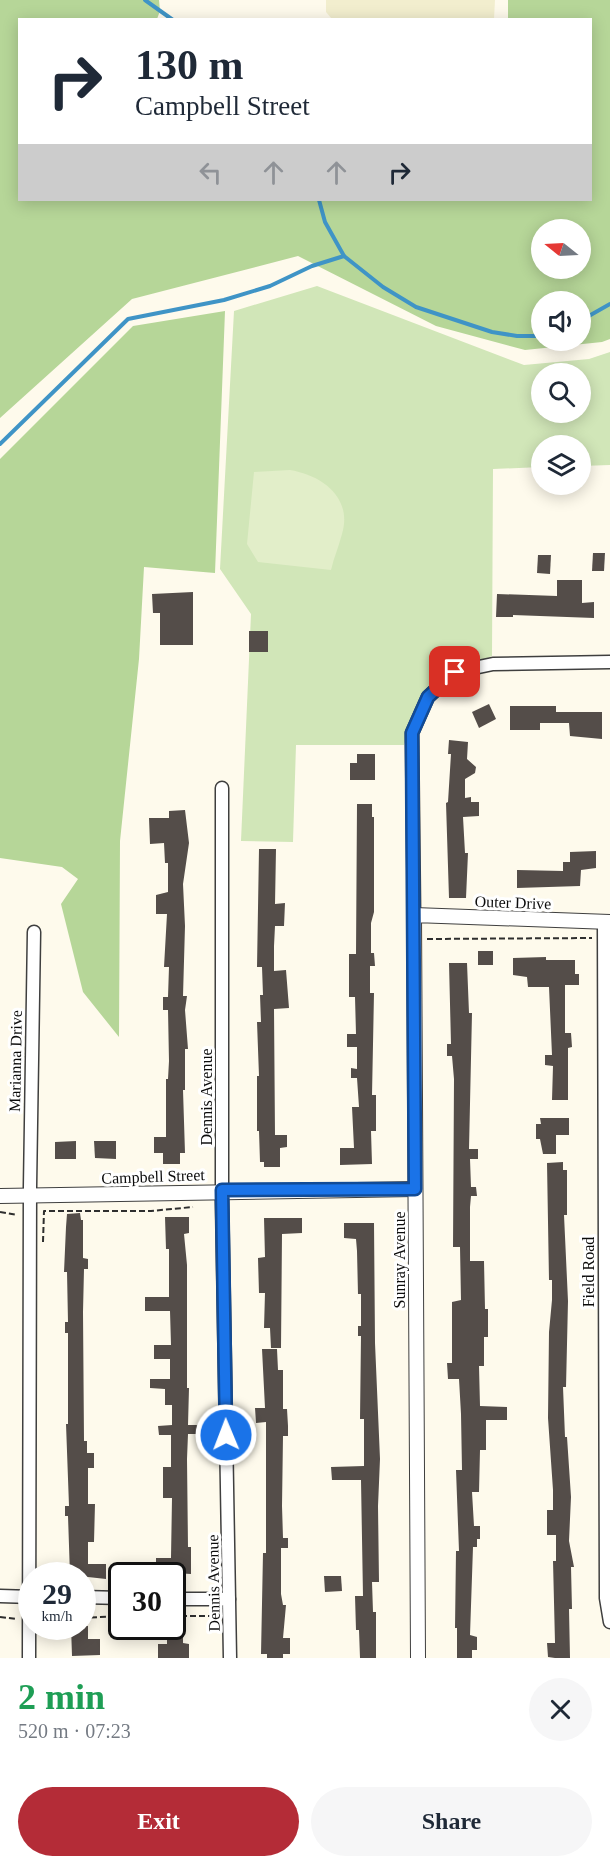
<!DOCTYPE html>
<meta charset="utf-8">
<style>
:root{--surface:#fff;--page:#f6f6f7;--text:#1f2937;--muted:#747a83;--accent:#b42c37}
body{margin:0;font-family:"Times New Roman",serif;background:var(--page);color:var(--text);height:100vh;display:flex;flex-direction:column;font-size:22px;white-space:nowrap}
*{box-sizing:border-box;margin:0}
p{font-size:20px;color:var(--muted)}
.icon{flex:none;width:33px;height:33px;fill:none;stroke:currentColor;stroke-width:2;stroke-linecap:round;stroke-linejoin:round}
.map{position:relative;height:1658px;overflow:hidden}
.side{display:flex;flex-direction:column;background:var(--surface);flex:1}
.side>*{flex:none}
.guide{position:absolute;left:18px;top:18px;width:574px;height:183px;border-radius:0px;box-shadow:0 3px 15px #0003;background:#fff;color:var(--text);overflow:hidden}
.needle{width:39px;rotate:288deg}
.tools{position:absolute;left:531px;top:219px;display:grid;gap:12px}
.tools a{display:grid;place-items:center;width:60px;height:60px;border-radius:50%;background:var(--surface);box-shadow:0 3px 15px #0003;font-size:30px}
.speed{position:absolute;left:18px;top:1562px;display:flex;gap:12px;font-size:30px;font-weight:700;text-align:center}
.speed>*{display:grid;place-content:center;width:78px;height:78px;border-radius:50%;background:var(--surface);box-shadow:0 3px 15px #0003;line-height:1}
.speed small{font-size:15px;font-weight:400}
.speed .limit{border:3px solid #111;border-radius:9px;background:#fff;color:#111}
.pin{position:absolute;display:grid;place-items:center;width:51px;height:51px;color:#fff;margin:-26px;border-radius:12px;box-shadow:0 3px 9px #0006}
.me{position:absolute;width:66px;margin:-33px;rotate:359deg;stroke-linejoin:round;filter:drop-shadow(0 0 4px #0008)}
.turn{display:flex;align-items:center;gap:21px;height:126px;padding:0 18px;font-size:27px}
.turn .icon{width:78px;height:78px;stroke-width:2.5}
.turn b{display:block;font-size:42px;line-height:51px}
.lanes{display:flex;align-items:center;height:57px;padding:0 18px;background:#0003;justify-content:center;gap:30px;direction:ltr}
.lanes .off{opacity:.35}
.round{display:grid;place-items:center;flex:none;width:63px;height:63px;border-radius:32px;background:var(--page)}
.summary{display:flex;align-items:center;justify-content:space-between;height:102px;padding:0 18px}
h1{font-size:36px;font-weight:800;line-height:45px;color:#1e9e55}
.primary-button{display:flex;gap:12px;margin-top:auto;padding:12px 18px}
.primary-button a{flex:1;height:69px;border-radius:36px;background:var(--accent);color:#fff;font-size:24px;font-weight:800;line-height:69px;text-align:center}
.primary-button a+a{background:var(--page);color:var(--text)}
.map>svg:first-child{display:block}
.farmland{fill:#f2eece}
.green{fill:#d1e6b8;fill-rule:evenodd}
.forest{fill:#b6d698;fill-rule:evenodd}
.pitch{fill:#e2eec9}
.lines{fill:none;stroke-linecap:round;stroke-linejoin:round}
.stream{stroke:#3f94c6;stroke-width:4}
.building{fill:#544d49}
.minor-casing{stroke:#3f3f3f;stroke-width:15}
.tertiary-casing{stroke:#3f3f3f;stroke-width:16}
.path{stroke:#2e2e2e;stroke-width:2;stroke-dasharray:6 3;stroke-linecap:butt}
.minor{stroke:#fff;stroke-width:12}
.tertiary{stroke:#fff;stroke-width:14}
.route-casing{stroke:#114b97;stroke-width:15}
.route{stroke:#1a73e8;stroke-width:10}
.labels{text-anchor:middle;stroke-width:6;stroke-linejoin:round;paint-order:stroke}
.street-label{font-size:16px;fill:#0c0c0c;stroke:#fff}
</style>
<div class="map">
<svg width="610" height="1658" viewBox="0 0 610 1658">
<rect width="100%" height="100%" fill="#fefaec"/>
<path class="farmland" d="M326 0H495L494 19H332L326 12Z"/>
<path class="green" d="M317 286 524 365 589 359 610 352V465L581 466 580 446H542L541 467 493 469 492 656 450 674 413 717 404 745H296L293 842 241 841 251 614 220 569 234 311ZM542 374H580V412H542Z"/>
<g class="forest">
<path d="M0 0H159L160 11 157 19 20 20V200H591V20L508 19V0H610V339L602 342 525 350 436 326 298 256 132 299 0 418ZM542 230H580V268H542ZM542 302H580V340H542Z"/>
<path d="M225 311 215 573 144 567 139 659 120 841 119 1037 83 992 61 904 78 879 62 867 0 858V459L133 326Z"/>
</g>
<path class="pitch" d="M290 470C321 475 353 497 342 534 339 546 334 557 331 570L258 562 247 544 254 472Z"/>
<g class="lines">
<g class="stream">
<path d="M145 0 173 20"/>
<path d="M344 256 383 287 416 307 492 332 517 336H542"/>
<path d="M580 321 610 304"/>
<path d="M0 444 128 319 224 300 270 286 312 266 344 256 325 222 319 200"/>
</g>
</g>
<g class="building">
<path d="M593 553H605L604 571H592Z"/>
<path d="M538 555H551L550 574 537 573Z"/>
<path d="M557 580H582V603L594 602V618L513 615V617H496L497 594 557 596Z"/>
<path d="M193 592V645H160V613H153L152 594Z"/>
<rect x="249" y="631" width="19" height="21"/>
<path d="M489 704 496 719 479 728 472 712Z"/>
<path d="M510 706H556V712H602V739L570 736 569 723H540V730H510Z"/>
<path d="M449 740 468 742 467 759 476 767 475 773 465 779V798L471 797V802H479V816L463 817 465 853H468L466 898H449L446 803 448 802 451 754H448Z"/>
<path d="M357 754H375V780H350V763H357Z"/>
<path d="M357 804H372V817H374V912L371 923V953H374L375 966H370V993H374L372 1095H376V1131H371L372 1164 340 1165V1148H354L352 1107H359L357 1078H351V1068L357 1069V1047H347V1034H356L355 997H349V954H356Z"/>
<path d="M185 810 189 843 183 884 185 926 183 996H187L185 1010 188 1049H185V1090H183L185 1153H180V1164H163V1153H154V1137H166V1079H168L169 1061 168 1010H163V997H168L169 967H164L167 914H156V895L168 892V863H165L164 843 150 844 149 818H169V811Z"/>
<path d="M259 849H276L275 904 285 903 284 926H275L274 946V971L286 970 289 1008 274 1009 275 1135H287V1147L280 1148V1167H264V1162H260L259 1131H257V1076H259L257 1022H261L260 995H263L262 967H257Z"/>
<path d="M596 851V868L581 870 580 886 517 888V870L563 871V862H570V852Z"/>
<rect x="478" y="951" width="15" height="14"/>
<path d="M546 957V960H575V974H579V985H565V1033H571L572 1047 568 1048V1100H552L553 1066 545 1065V1055H552L549 987H528L527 977 513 975V958Z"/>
<path d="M449 963H467L469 1013H472L469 1149H478V1159H470L471 1187H476L477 1196H471L470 1207V1261H484L485 1309H488V1337H484V1366H479L480 1406 507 1407V1420H486V1450H480L479 1492H472L474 1526H480V1539H477V1547H473L470 1635 477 1637V1650H472V1658H457V1628H455L456 1551H459L456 1470H462L461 1414 459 1379H448L447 1363H452V1302L461 1300 460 1247H453L454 1079 452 1056H447V1044H451Z"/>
<path d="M540 1118H569V1135H556V1154H543L540 1139H536V1124H541Z"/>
<path d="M76 1141V1159H55V1142Z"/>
<path d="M94 1141H116V1159L95 1158Z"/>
<path d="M563 1162V1170H567V1215H564L568 1301 566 1387H563L565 1437H567L571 1497 569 1541 574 1567H571L572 1609H569L570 1658H555L548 1657 547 1643H555L553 1561H556V1535H547V1510H553V1490L548 1418 549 1332 552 1300V1280H549L547 1163Z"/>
<path d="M80 1213 81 1220H83V1258L88 1259V1269H84L83 1312 84 1441H87V1453H94V1468H88V1504H95L94 1542H88V1564H106V1579L70 1575 68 1516H65V1506H69L66 1424H68V1333H65V1322H68L67 1272H64L66 1227 67 1214Z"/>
<path d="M165 1217H189V1233L184 1234 187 1265V1388H189L188 1425H197V1434H188L187 1459 188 1547H191V1574L156 1572V1558H171L172 1498H163V1467H171V1435H159L158 1426 172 1425V1405H165V1389L150 1388V1379H170V1359H154V1345H171L170 1311H145V1297H169V1249H166Z"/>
<path d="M264 1218H302V1233L282 1234 281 1348H271L270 1328H264L265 1293H259L258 1258 265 1257Z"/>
<path d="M344 1223H374L375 1343 380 1459 378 1506 379 1582H372L373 1612H376V1658H360L359 1630H356L355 1596H363L361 1480H332L331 1467 364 1466V1419H360L361 1336H358V1326H361V1294H358L357 1251 356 1239 344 1238Z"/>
<path d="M262 1349H277L278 1370H283V1409H287L288 1426V1436H283L282 1506 283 1538H288V1548H281V1594L283 1605H286L283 1638H290V1654H283V1658H267V1654H261L263 1553H266V1422L256 1423 255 1408H265Z"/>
<path d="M324 1576H341L342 1591 325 1592Z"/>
<path d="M71 1626H88V1639H100V1655L72 1656Z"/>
<path d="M183 1632V1643L189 1644V1658H158V1644H167V1633Z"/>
</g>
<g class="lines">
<g class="minor-casing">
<g id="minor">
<path d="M222 788V1201L230 1658"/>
<path d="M414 915 412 733 428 697 455 672 493 664 610 662"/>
<path d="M604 922 606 1598 610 1622"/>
<path d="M0 1596 32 1597"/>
<path d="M82 1597 122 1598"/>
<path d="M172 1599H229"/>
<path d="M29 1658 30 1187 34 932"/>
</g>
</g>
<g class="tertiary-casing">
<g id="tertiary">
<path d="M0 1196 415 1189"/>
<path d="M418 1658 414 915 610 922"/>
</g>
</g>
<g class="path">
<path d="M427 939 592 938"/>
<path d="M0 1212 17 1215"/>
<path d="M43 1242 44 1211H151L193 1207"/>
<path d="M172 1616H217"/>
<path d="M0 1617 17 1619"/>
<path d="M82 1618 122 1616"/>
</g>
<use href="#minor" class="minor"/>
<use href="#tertiary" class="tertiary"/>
</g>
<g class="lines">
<g class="route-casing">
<path id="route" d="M226 1435 222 1190 415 1189 412 733 428 697 455 672"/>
</g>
<use href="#route" class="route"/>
</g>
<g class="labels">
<g class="street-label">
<text transform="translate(513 902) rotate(2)" y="6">Outer Drive</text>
<text transform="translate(15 1061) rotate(-89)" y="6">Marianna Drive</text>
<text transform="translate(206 1097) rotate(-90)" y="6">Dennis Avenue</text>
<text transform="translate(153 1176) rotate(-2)" y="6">Campbell Street</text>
<text transform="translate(399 1260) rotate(-90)" y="6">Sunray Avenue</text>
<text transform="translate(588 1272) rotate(-90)" y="6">Field Road</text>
<text transform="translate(213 1583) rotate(-91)" y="6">Dennis Avenue</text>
</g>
</g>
</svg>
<div class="tools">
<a><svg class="needle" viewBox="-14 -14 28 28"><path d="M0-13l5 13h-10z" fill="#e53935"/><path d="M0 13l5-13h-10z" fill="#747a83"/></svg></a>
<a><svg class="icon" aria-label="sound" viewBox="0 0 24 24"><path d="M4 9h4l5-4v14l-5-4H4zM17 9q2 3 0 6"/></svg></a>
<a><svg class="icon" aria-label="search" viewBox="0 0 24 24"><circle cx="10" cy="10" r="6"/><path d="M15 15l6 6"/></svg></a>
<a><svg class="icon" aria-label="layers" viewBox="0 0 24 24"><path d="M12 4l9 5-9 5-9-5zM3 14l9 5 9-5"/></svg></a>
</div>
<div class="speed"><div>29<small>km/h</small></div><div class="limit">30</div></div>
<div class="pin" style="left:455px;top:672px;background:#d93025"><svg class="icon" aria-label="arrive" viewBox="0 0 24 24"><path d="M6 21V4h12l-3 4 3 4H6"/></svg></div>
<svg class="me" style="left:226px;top:1435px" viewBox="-20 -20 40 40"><circle r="17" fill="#1a73e8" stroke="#fff" stroke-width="3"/><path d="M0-11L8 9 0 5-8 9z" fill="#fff"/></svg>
<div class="guide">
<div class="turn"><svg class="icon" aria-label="right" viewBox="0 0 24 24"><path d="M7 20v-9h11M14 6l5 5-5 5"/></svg><div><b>130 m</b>Campbell Street</div></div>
<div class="lanes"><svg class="icon off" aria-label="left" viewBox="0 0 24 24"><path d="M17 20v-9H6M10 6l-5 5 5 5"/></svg><svg class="icon off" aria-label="ahead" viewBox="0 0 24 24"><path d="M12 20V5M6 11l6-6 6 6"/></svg><svg class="icon off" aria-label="ahead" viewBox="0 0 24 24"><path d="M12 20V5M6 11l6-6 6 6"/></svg><svg class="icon" aria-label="right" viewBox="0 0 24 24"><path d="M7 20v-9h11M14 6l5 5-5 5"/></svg></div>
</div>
</div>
<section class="side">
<div class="summary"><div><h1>2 min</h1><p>520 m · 07:23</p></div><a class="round"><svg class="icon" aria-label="close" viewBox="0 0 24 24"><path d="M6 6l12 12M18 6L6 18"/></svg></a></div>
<div class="primary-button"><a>Exit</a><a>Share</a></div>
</section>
